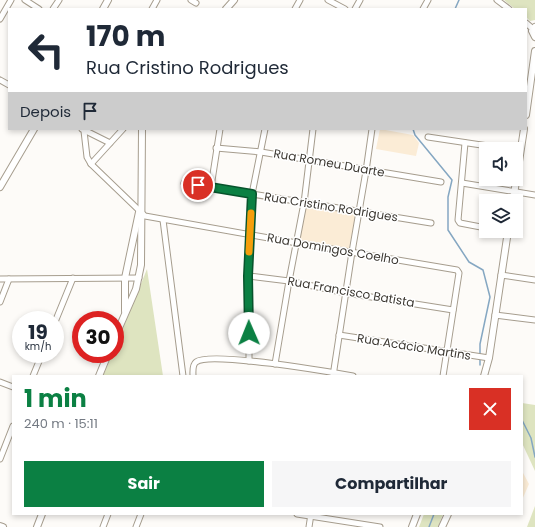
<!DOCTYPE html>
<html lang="pt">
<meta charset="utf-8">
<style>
:root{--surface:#fff;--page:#f6f6f7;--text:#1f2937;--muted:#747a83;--accent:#0b8043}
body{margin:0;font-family:Poppins,sans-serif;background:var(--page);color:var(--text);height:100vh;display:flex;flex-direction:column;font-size:15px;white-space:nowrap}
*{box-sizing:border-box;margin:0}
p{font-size:13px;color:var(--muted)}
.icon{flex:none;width:22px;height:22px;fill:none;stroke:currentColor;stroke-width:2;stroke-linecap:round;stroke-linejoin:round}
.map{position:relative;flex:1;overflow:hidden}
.side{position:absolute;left:12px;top:375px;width:511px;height:140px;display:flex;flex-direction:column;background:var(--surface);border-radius:0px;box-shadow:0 2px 6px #0003}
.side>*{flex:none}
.hud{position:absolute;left:8px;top:8px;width:519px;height:122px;border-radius:0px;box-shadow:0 2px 6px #0003;background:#fff;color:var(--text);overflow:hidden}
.fabs{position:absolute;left:479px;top:142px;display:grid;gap:8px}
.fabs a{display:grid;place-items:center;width:44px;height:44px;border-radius:0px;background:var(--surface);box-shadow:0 2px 6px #0003;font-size:20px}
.speed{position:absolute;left:12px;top:311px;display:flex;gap:8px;font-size:20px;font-weight:700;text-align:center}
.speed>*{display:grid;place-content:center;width:52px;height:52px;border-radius:50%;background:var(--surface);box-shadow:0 2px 6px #0003;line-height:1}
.speed small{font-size:10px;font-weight:400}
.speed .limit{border:6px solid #d22;background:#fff;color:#111}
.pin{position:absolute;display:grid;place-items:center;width:34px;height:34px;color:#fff;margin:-17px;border:2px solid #fff;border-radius:50%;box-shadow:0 1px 4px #0007}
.me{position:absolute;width:44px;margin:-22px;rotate:359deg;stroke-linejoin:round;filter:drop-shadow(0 0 3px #0008)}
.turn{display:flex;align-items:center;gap:14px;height:84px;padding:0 12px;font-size:18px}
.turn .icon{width:52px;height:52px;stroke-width:2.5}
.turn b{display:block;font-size:28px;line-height:34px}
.then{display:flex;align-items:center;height:38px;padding:0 12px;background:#0003;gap:8px;font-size:15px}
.round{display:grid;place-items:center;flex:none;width:42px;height:42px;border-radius:0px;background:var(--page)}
.headline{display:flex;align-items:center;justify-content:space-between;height:68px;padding:0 12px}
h1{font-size:24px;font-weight:700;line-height:30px;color:var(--accent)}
.cta{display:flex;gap:8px;margin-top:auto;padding:8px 12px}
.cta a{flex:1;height:46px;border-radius:0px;background:var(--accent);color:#fff;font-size:16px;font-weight:700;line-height:46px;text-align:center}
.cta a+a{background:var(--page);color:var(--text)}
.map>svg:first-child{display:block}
.built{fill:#fbecd6}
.green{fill:#dee4c0}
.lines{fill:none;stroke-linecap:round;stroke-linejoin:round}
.stream{stroke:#85a7c2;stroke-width:1.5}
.minor-casing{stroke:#a69d8e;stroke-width:7}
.tertiary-casing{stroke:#a69d8e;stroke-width:8}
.minor{stroke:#fff;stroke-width:5}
.tertiary{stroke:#fff;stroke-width:6}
.route-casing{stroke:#07532c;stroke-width:10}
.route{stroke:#0b8043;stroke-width:7}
.slow{stroke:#f59e0b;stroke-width:7}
.labels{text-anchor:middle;stroke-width:3;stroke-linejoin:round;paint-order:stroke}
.street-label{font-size:12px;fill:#3c3832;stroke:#fff}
</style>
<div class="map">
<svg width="535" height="527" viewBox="0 0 535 527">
<rect width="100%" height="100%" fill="#fdfbf8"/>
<g class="built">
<path d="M380 129 413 135 419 143 416 156 376 149Z"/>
<path d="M305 205 356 213 349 249 299 240Z"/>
<path d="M522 471 529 484 522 500Z"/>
</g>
<g class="green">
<path d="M504 0H535V20L530 21 526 17V9H515Z"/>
<path d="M147 269 163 376H103L112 354H115V348Z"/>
<path d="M522 403 535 405V471L522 443Z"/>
<path d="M535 506V527H527Z"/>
<path d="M424 514H443L438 527H419Z"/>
</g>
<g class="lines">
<g class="stream">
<path d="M455 9 459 0"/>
<path d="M413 129 415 135 452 180 448 197V230L469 262 483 270 490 297 480 344V355"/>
<path d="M480 365V359"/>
<path d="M522 420 531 438 535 457"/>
<path d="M429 527 434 514"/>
</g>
<g class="minor-casing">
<g id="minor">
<path d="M25 0 39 9"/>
<path d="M191 0 196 3"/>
<path d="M328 0 345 9"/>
<path d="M497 0 509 9"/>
<path d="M53 9 59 0"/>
<path d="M152 9 157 0"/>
<path d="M295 9 300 0"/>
<path d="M355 9 360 0"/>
<path d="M423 9 428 0"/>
<path d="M0 19 11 0"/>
<path d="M526 23 533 29"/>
<path d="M0 80 9 85"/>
<path d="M82 129 110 143"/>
<path d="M84 131 87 157 91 164 145 216 297 243 457 270 459 273 443 376"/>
<path d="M428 137 508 149"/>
<path d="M465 143 458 220 460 223 486 228"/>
<path d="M216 148 261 152 441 182"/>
<path d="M91 164 123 129"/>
<path d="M184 183 431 223"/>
<path d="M462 183 535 195"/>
<path d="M211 187 220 129"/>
<path d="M163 220 183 376"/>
<path d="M501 231 508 232"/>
<path d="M501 275 535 280"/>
<path d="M249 276 289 281 346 293 453 310"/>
<path d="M0 279 139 278"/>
<path d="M0 302 9 279"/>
<path d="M495 315 535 320"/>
<path d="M55 322 73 278"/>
<path d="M339 335 489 358"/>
<path d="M249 361V234L252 194 265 129"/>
<path d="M275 364 289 281 304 203 313 129"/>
<path d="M33 376 42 354"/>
<path d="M193 376C193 372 192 365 196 362 209 351 330 372 353 376"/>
<path d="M333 376 352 252 366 171 372 129"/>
<path d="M0 382 13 387"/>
<path d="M0 459 13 426"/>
<path d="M297 514 380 527"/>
<path d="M103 527 108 514"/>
<path d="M136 527 141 514"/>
<path d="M309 527 311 514"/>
</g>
</g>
<g class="tertiary-casing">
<g id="tertiary">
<path d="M103 9 108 0"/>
<path d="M226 9 234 0"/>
<path d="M535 27 532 31 535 37"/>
<path d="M526 115 535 51"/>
<path d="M0 187 34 129"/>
<path d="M513 201 524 129"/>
<path d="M125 311V278L139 212"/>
<path d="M115 337 136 289 141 265 142 129"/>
<path d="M99 376 108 354"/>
<path d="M484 376 489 358 508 231"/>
<path d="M0 526 3 527"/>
<path d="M37 527 42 514"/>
<path d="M412 527 417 514"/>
<path d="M442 527 448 514"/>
</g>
</g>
<use href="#minor" class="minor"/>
<use href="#tertiary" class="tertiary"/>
</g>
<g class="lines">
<g class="route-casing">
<path id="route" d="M198 185 252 194 248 276 249 333"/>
</g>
<use href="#route" class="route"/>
<path class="slow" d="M249 252 251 213"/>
</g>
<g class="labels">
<g class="street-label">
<text transform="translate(329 163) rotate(10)" y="4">Rua Romeu Duarte</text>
<text transform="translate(331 207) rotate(9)" y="4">Rua Cristino Rodrigues</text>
<text transform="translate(333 249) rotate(10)" y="4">Rua Domingos Coelho</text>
<text transform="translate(351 292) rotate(10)" y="4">Rua Francisco Batista</text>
<text transform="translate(414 347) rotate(9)" y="4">Rua Acácio Martins</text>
</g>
</g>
</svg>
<div class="fabs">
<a><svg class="icon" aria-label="sound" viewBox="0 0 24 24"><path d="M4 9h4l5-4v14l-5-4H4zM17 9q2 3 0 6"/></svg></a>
<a><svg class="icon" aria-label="layers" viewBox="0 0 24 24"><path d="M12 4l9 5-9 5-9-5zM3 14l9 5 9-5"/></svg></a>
</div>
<div class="speed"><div>19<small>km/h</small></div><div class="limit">30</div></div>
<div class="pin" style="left:198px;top:185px;background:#d93025"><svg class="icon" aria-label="arrive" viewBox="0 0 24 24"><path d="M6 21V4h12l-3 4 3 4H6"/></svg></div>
<svg class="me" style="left:249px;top:333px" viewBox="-20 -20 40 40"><circle r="19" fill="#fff"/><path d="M0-13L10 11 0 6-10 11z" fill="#0b8043"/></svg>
<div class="hud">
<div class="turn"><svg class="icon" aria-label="left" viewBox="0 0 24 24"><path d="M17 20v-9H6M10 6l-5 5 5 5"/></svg><div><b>170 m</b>Rua Cristino Rodrigues</div></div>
<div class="then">Depois<svg class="icon" aria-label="arrive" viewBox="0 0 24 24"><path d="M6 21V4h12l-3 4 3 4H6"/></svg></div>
</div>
<section class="side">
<div class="headline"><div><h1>1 min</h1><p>240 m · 15:11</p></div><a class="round" style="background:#d93025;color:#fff"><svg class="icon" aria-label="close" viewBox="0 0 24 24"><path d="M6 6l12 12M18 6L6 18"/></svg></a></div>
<div class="cta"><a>Sair</a><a>Compartilhar</a></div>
</section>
</div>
